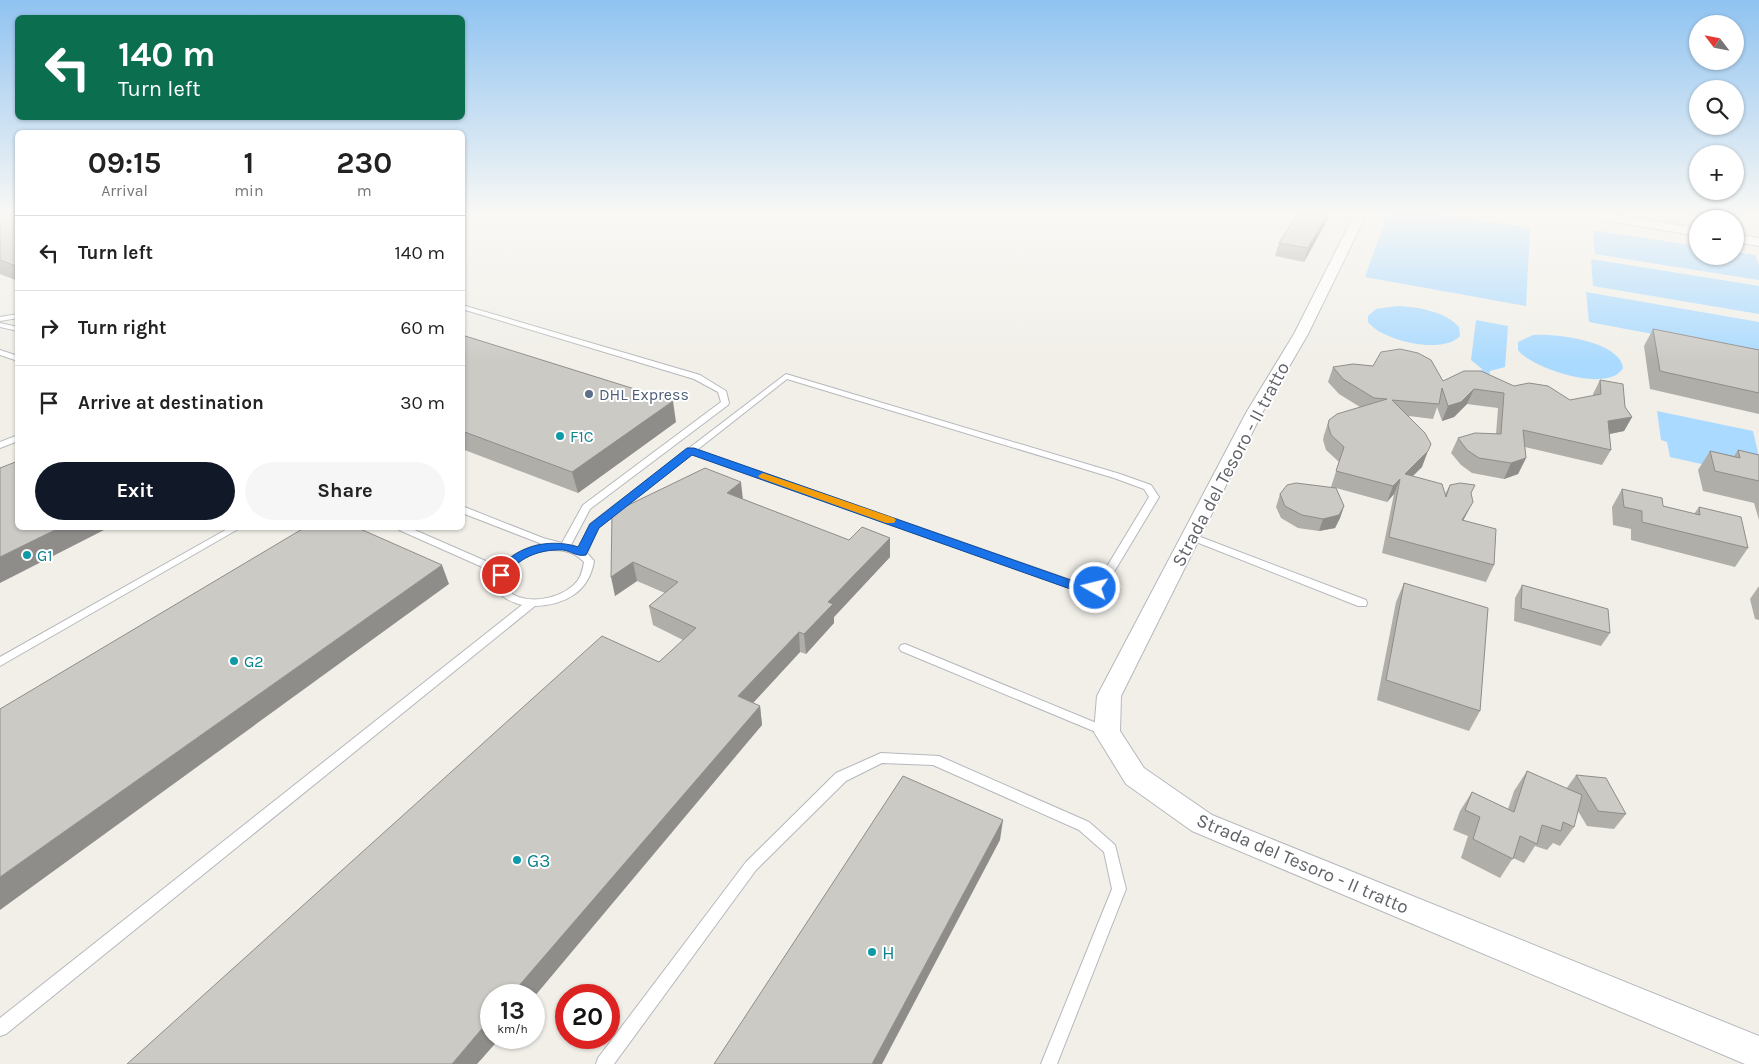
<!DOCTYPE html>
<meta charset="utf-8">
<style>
:root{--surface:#fff;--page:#f6f6f6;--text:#222;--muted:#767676;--line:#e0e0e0;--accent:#111827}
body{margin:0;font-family:Karla,sans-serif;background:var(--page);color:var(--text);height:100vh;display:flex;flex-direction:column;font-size:19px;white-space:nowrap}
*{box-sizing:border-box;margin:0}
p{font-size:16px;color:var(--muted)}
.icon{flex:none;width:28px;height:28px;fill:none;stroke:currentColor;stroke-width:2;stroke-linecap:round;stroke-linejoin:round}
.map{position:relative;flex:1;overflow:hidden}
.details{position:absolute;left:15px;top:130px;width:450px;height:400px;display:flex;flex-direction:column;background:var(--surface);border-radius:8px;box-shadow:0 1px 4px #0004}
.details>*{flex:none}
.hud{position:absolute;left:15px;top:15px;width:450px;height:105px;border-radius:8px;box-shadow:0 1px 4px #0004;background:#0b6e4f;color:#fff;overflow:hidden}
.needle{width:32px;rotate:302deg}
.buttons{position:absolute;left:1689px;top:15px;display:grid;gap:10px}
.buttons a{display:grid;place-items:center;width:55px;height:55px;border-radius:50%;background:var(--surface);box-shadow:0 1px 4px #0004;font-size:25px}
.speed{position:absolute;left:480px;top:984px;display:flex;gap:10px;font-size:25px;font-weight:700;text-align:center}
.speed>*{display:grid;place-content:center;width:65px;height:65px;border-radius:50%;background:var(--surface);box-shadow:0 1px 4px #0004;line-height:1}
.speed small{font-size:12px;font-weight:400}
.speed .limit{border:8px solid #d22;background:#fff;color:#111}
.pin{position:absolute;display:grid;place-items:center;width:42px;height:42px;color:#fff;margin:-21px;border:2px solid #fff;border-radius:50%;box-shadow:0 1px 5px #0007}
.me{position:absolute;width:55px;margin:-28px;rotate:278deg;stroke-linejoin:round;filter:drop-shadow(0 0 4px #0008)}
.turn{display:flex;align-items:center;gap:18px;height:105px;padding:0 20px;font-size:22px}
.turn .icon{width:65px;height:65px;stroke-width:2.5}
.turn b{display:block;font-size:35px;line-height:42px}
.eta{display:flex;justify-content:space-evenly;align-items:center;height:85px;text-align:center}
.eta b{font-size:30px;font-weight:700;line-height:35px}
.action{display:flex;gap:10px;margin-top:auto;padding:10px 20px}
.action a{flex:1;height:58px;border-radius:30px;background:var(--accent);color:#fff;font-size:20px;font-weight:700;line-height:58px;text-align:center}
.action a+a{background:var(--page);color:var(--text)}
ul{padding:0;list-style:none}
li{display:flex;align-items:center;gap:15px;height:75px;padding:0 20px;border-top:1px solid var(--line)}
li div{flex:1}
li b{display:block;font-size:19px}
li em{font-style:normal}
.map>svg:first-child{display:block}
.water{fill:#aadaff}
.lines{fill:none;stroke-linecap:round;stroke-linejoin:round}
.service-casing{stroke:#b5b8bc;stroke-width:2}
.minor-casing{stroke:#b5b8bc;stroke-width:2}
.service{fill:#fff;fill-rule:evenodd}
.minor{fill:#fff;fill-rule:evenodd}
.wall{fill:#afaea9}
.shaded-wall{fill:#8f8d8a}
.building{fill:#cccac5;stroke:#8f8d8a}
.route{fill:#1a73e8;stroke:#114b97}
.slow{fill:#f59e0b}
.service-dot{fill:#5c6f8a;stroke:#fff;stroke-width:2}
.culture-dot{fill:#0f9aa8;stroke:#fff;stroke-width:2}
.labels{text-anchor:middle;stroke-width:4;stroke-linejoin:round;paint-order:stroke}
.service-label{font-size:16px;fill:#4e5e75;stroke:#fff;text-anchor:start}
.culture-label{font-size:16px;fill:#0d838f;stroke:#fff;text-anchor:start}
.near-street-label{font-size:19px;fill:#5f6368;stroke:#fff}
.near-culture-label{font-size:19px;fill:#0d838f;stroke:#fff;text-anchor:start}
</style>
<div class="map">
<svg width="1759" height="1064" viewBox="0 0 1759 1064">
<rect width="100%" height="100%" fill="#f1efe8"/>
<g class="water">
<path d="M1388 213H1432L1530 228 1526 306 1365 277Z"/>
<path d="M1593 230 1697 246 1698 256H1735V252L1755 255 1759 265V280L1595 254Z"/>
<path d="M1591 259 1759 286V314L1593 286Z"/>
<path d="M1586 292 1759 322V354L1589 322Z"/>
<path d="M1397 306C1418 307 1444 311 1459 327L1460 336C1443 355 1382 341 1368 322V316L1376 309Z"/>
<path d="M1476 320 1508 326 1505 367 1490 371 1489 375 1481 374 1482 369 1471 360Z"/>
<path d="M1533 335C1554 333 1620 341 1623 368 1609 394 1532 369 1518 350V342Z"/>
<path d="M1657 411 1753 431 1759 457V477L1670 457 1667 442 1661 440Z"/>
</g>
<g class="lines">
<g class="service-casing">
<g id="service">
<path d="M462 305 700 375 726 391 729 403 728 405 590 509 571 545 579 548 590 524 786 374 1120 474 1151 485 1159 497 1108 582 1099 591 1081 592 692 454 598 528 587 553 594 561C589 592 565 605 535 606L6 1034 0 1036V1018L522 605C508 601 492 594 495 576L480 566 399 530 398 528H410L488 562 499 569C508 555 526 548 542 544L462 513V506L543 538 562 543 583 505 721 402 718 392 694 379 462 309ZM787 379 1114 478 1144 489 1149 497 1100 578 1092 584H1082L697 450ZM544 550C559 550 572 549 584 562 583 568 582 574 578 580 566 597 533 605 514 595 509 592 506 588 505 583 503 565 530 554 544 550Z"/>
<path d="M18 314V318L0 321V317Z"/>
<path d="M0 323 18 327V331L0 327Z"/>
<path d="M0 350 18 356V361L0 355Z"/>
<path d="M18 435V441L0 448V442Z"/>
<path d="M229 528H240L0 666V657Z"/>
<path d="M1190 533 1366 600 1367 603 1366 606H1358L1186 538 1185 536 1186 534Z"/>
<path d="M905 644 1111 729 1113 732 1111 735 1107 737 1103 735 901 651 899 648 901 645Z"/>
<path d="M881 753 939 756 1089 822 1115 845 1126 889 1057 1064H1041L1112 889 1104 852 1079 830 933 765 882 763 846 781 756 870 614 1064H596L598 1058 746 862 836 773Z"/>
</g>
</g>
<g class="minor-casing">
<g id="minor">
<path d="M1355 213H1367L1308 334 1262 413 1121 696 1120 731 1144 768 1212 815 1759 1036V1064H1745L1192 831 1126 784 1094 732 1097 696 1246 413 1294 334Z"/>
<path d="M1573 213H1600L1698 228V236L1579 216Z"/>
<path d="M1735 234 1759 238V246L1735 242Z"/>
</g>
</g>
<use href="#service" class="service"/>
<use href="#minor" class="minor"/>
</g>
<g class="wall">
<path d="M0 213H18V281L0 274Z"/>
<path d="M1298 213H1330L1328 219 1304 262 1275 256 1279 243Z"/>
<path d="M1653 329 1759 350V414L1650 389 1644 346Z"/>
<path d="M462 335 676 422 578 493 462 449Z"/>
<path d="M1333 367 1443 381 1514 386 1570 400 1593 396V394L1600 380 1625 407 1632 417 1624 431 1609 434 1611 450 1602 465 1525 447 1526 458 1518 474 1504 479 1472 473 1461 465 1451 453 1458 438 1496 434 1498 408 1467 404 1454 417 1442 421 1437 407 1433 419 1409 416 1422 467 1412 476 1445 494 1450 485 1471 495 1465 517 1463 521 1494 565 1486 582 1382 553 1394 494 1387 502 1336 488 1344 506 1340 518 1335 528 1319 531 1298 528 1281 518 1276 507 1280 494 1336 488 1331 487 1339 462 1326 450 1323 440 1324 435 1329 420 1360 407 1339 394 1328 382Z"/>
<path d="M1738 450 1759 455V520L1754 503 1703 491 1698 470 1710 451 1734 456Z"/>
<path d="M1622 489 1663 506 1694 514 1699 507 1748 548 1735 567 1631 540V529L1613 525 1612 507Z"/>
<path d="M743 499 890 557 834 617V623L806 654 800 652 753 703 760 706 762 725 491 1038H500L477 1064 659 662 683 640 653 625 649 606 665 593 637 581 615 596 612 513Z"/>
<path d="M1404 583 1480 711 1469 731 1377 700 1396 602Z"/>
<path d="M1522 585 1610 633 1601 646 1514 621 1515 598Z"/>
<path d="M1759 586V620L1755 619 1750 599Z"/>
<path d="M1527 771 1566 789 1576 775 1626 814 1614 829 1587 826 1578 811 1574 827 1560 846 1553 843 1547 850 1535 846 1524 863 1513 858 1500 878 1461 858 1468 836 1453 830 1460 811 1472 792 1508 809 1514 791Z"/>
</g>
<g class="shaded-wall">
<path d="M1328 213H1330L1328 219 1304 262 1308 248Z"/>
<path d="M1474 389 1467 404 1454 417 1442 421 1448 406Z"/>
<path d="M673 401 676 422 578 493 572 472Z"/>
<path d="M1632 417 1624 431 1600 436 1608 421Z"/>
<path d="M1428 451 1422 467 1399 490 1405 474Z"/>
<path d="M1526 458 1518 474 1504 479 1511 463Z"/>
<path d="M1400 479 1394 494 1387 502 1393 486Z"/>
<path d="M741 482 743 500 727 493Z"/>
<path d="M1473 502 1465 517 1454 536 1462 520Z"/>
<path d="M1344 506 1340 518 1335 528 1319 531 1323 519Z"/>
<path d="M59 528H108L0 583V557Z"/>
<path d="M890 538V557L834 617V623L806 654 804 634 828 602Z"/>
<path d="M633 562 637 581 615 596 611 577Z"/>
<path d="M442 565 449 584 0 910V877Z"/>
<path d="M799 632 800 652 741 716 738 696Z"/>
<path d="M760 706 762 725 534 997V995H511Z"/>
<path d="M1003 820 1000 840 882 1064H872Z"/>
<path d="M491 1018V1038H500L477 1064H452Z"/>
</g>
<g class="building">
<path d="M0 213H18V267L0 260Z"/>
<path d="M1298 213H1328L1308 248 1279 243Z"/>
<path d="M1653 329 1759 350V393L1660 371Z"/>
<path d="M462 335 673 401 572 472 462 431Z"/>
<path d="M1400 349 1418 353 1431 360 1443 381 1464 371H1481L1514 386 1529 383 1548 386 1570 400 1601 394 1600 380 1623 384 1625 407 1632 417 1608 421 1611 450 1523 430 1526 458 1511 463 1479 458 1467 450 1458 438 1475 433 1501 434 1504 393 1474 389 1461 402 1448 406 1442 388 1439 404 1392 400 1425 433 1431 444 1428 451 1405 474 1442 484 1446 497 1450 485 1460 483 1475 485 1471 493 1473 502 1462 520 1496 529 1494 565 1389 537 1400 479 1393 486 1336 471 1344 447 1331 435 1328 425 1329 420 1337 414 1387 399 1374 398 1343 379 1333 367 1353 364 1373 366 1381 352Z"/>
<path d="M1738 450 1759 455V481L1715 471 1710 451 1740 458Z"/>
<path d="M18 461V528H59L0 557V468Z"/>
<path d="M705 468 741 482 727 493 849 540 862 527 890 538 828 602 833 604 804 634 799 632 738 696 760 706 511 995H491V1018L452 1064H127L602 636 659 662 696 628 649 606 678 582 633 562 611 577 612 513Z"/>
<path d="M1296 483 1336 488 1344 506 1339 515 1323 519 1302 515 1285 506 1280 494 1287 485Z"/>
<path d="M1622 489 1662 498 1663 506 1700 515 1699 507 1741 517 1748 548 1642 522V511L1624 507Z"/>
<path d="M304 528H358L442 565 0 877V709Z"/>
<path d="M1404 583 1488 608 1480 711 1386 680Z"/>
<path d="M1522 585 1608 609 1610 633 1521 608Z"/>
<path d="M1527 771 1582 795 1574 827 1563 822 1561 831 1542 825 1537 844 1520 836 1513 859 1473 839 1480 817 1465 810 1472 792 1514 812Z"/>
<path d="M1576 775 1606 778 1626 814 1598 811Z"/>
<path d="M903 776 1003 820 872 1064H714Z"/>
</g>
<linearGradient id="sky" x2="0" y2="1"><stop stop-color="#8fc3f1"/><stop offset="0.59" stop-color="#f9f8f5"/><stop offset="1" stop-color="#f9f8f5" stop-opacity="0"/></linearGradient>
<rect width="1759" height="362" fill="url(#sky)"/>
<path class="route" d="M687 448H694L1082 584H1095L1101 588 1095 592 1076 591 692 455 599 528 586 555C577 557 571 551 563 550 539 549 517 558 505 578H496L495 575C511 547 548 537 578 547L590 524Z"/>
<path class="slow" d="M763 473 894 518 896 520 894 523H886L760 478 758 476Z"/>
<circle class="service-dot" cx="589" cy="394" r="5"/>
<g class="culture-dot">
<circle cx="560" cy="436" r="5"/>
<circle cx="27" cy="555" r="5"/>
<circle cx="234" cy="661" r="5"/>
<circle cx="517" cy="860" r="5"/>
<circle cx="872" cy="952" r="5"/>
</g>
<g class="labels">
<g class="service-label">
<text x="599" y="400">DHL Express</text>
</g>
<g class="culture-label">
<text x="570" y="442">F1C</text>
<text x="37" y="561">G1</text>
<text x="244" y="667">G2</text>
</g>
<g class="near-street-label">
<text transform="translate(1230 464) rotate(-62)" y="7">Strada del Tesoro - II tratto</text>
<text transform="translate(1303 863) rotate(23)" y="7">Strada del Tesoro - II tratto</text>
</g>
<g class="near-culture-label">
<text x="527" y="867">G3</text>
<text x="882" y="959">H</text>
</g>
</g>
</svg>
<div class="buttons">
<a><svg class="needle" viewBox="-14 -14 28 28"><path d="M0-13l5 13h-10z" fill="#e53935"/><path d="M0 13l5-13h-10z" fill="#767676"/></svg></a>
<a><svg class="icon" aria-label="search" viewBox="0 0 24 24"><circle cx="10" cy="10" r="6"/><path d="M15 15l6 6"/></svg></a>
<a>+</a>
<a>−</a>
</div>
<div class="speed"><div>13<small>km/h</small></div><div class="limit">20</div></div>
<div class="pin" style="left:501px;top:575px;background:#d93025"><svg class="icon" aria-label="arrive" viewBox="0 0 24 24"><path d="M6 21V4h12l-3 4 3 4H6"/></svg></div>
<svg class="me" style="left:1095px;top:588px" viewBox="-20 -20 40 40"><circle r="17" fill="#1a73e8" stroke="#fff" stroke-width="3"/><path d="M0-11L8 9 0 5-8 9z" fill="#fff"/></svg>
<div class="hud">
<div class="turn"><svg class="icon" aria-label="left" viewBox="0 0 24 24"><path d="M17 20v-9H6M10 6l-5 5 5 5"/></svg><div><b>140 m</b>Turn left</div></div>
</div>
<section class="details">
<div class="eta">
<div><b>09:15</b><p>Arrival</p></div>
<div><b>1</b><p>min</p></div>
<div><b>230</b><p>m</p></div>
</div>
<ul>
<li><svg class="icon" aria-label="left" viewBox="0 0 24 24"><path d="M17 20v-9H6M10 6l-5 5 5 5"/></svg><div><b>Turn left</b></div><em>140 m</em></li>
<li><svg class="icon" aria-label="right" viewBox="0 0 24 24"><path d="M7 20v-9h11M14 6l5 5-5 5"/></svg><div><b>Turn right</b></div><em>60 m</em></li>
<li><svg class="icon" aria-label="arrive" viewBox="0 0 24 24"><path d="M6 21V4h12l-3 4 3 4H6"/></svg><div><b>Arrive at destination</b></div><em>30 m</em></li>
</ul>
<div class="action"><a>Exit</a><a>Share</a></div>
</section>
</div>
